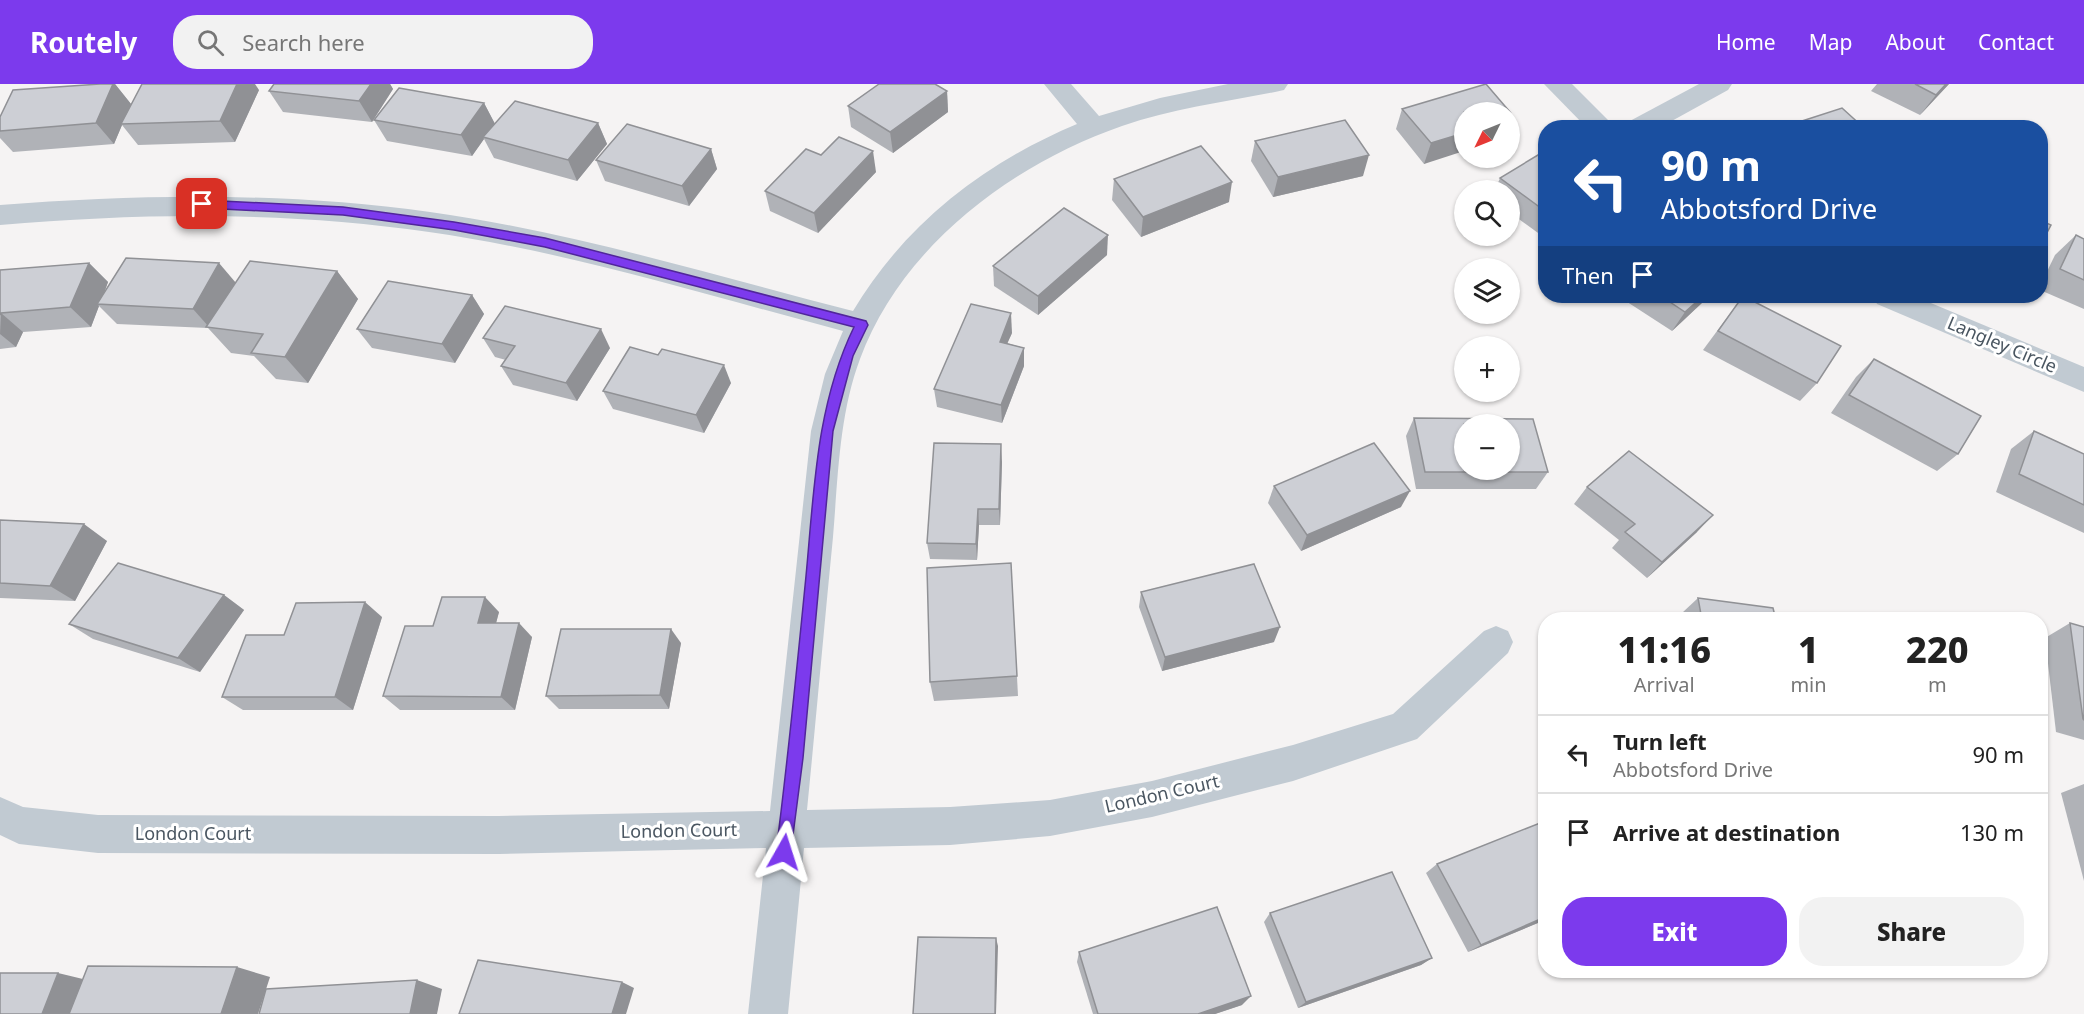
<!DOCTYPE html>
<meta charset="utf-8">
<style>
:root{--surface:#fff;--page:#f2f2f2;--text:#222;--muted:#767676;--line:#e0e0e0;--accent:#7c3aed}
body{margin:0;font-family:"Noto Sans",sans-serif;background:var(--page);color:var(--text);height:100vh;display:flex;flex-direction:column;font-size:22px;white-space:nowrap}
*{box-sizing:border-box;margin:0}
p{font-size:20px;color:var(--muted)}
.icon{flex:none;width:33px;height:33px;fill:none;stroke:currentColor;stroke-width:2;stroke-linecap:round;stroke-linejoin:round}
.map{position:relative;flex:1;overflow:hidden}
.drawer{position:absolute;left:1538px;top:528px;width:510px;height:366px;display:flex;flex-direction:column;background:var(--surface);border-radius:24px;box-shadow:0 2px 4px #0004}
.drawer>*{flex:none}
.top-card{position:absolute;left:1538px;top:36px;width:510px;height:183px;border-radius:24px;box-shadow:0 2px 4px #0004;background:#1a4fa0;color:#fff;overflow:hidden}
.needle{width:39px;rotate:227deg}
.controls{position:absolute;left:1454px;top:18px;display:grid;gap:12px}
.controls a{display:grid;place-items:center;width:66px;height:66px;border-radius:50%;background:var(--surface);box-shadow:0 2px 4px #0004;font-size:30px}
.pin{position:absolute;display:grid;place-items:center;width:51px;height:51px;color:#fff;margin:-26px;border-radius:12px;box-shadow:0 3px 9px #0006}
.me{position:absolute;width:66px;margin:-33px;rotate:6deg;stroke-linejoin:round;filter:drop-shadow(0 0 4px #0008)}
.turn{display:flex;align-items:center;gap:21px;height:126px;padding:0 24px;font-size:27px}
.turn .icon{width:78px;height:78px;stroke-width:2.5}
.turn b{display:block;font-size:42px;line-height:51px}
.then{display:flex;align-items:center;height:57px;padding:0 24px;background:#0003;gap:12px;font-size:22px}
.eta{display:flex;justify-content:space-evenly;align-items:center;height:102px;text-align:center}
.eta b{font-size:36px;font-weight:800;line-height:42px}
.cta{display:flex;gap:12px;margin-top:auto;padding:12px 24px}
.cta a{flex:1;height:69px;border-radius:24px;background:var(--accent);color:#fff;font-size:24px;font-weight:800;line-height:69px;text-align:center}
.cta a+a{background:var(--page);color:var(--text)}
ul{padding:0;list-style:none}
li{display:flex;align-items:center;gap:18px;height:78px;padding:0 24px;border-top:2px solid var(--line)}
li div{flex:1}
li b{display:block;font-size:22px}
li em{font-style:normal}
header{display:flex;align-items:center;gap:36px;box-sizing:border-box;height:84px;padding:0 30px;background:var(--accent);color:#fff}
header strong{font-size:28px}
nav{display:flex;gap:33px;margin-inline-start:auto;font-size:21px}
.search{width:420px;height:54px;background:var(--page);display:flex;align-items:center;gap:15px;box-sizing:border-box;padding:0 21px;border-radius:24px;color:var(--muted);font-size:22px}
.map>svg:first-child{display:block}
.lines{fill:none;stroke-linecap:round;stroke-linejoin:round}
.street{fill:#c1cad2;fill-rule:evenodd}
.wall{fill:#b0b2b7}
.shaded-wall{fill:#909195}
.building{fill:#cdcfd5;stroke:#909195;stroke-width:1.5;fill-rule:evenodd}
.route{fill:#7c3aed;stroke:#51269a;stroke-width:1.5}
.labels{text-anchor:middle;stroke-width:6;stroke-linejoin:round;paint-order:stroke}
.street-label{font-size:18px;fill:#4a5661;stroke:#fff}
</style>
<header>
<strong>Routely</strong>
<div class="search"><svg class="icon" aria-label="search" viewBox="0 0 24 24"><circle cx="10" cy="10" r="6"/><path d="M15 15l6 6"/></svg>Search here</div>
<nav><a>Home</a><a>Map</a><a>About</a><a>Contact</a></nav>
</header>
<div class="map">
<svg width="2084" height="930" viewBox="0 0 2084 930">
<rect width="100%" height="100%" fill="#f5f3f3"/>
<g class="lines">
<g class="street">
<path d="M1044 0H1071L1099 32 1160 14 1228 0H1288L1284 6 1275 8C1224 18 1172 25 1122 42 1012 80 901 163 860 275 839 331 838 394 833 453 824 544 816 635 807 726L950 723 1050 716 1152 697 1293 661 1393 630 1484 547 1496 542 1508 547 1513 558 1508 569 1417 655 1293 697 1152 733 1050 752 950 761 804 764 788 930H748L766 764 499 770 98 769 19 760 0 751V713L23 723 98 731 499 732 770 727 811 347 825 290 843 247C706 211 570 168 429 148 287 127 143 129 0 141V121C143 110 287 108 430 128 573 148 713 191 853 227 905 140 984 79 1077 40Z"/>
<path d="M1544 0H1572L1616 44H1587Z"/>
<path d="M1699 0H1732L1728 6 1659 44H1624L1628 38Z"/>
<path d="M1873 212H1914L2084 283V308L1877 220Z"/>
</g>
</g>
<g class="wall">
<path d="M100 0H115L131 20 128 26 259 6 235 58 138 61 122 41 114 60 13 68 0 54V33Z"/>
<path d="M274 0H390L393 5 372 38 283 28 269 7Z"/>
<path d="M1877 0H1949L1920 31 1871 7Z"/>
<path d="M947 7 948 28 893 69 851 43 848 22Z"/>
<path d="M484 19 495 40 598 39 607 60 577 97 494 74 484 55 472 72 387 57 374 36Z"/>
<path d="M1402 25 1510 28 1509 31V28L1424 80 1396 45Z"/>
<path d="M1796 39 1864 44H1793Z"/>
<path d="M1255 57 1363 92 1273 113 1251 77Z"/>
<path d="M711 65 717 85 689 122 605 97 596 76Z"/>
<path d="M821 71 876 88 818 149 770 127 765 107Z"/>
<path d="M1545 76V154L1509 128V106H1495L1500 94Z"/>
<path d="M1114 95 1229 118 1141 153 1112 116Z"/>
<path d="M2076 151 2084 155V225L2040 206V202L2055 171Z"/>
<path d="M1107 171 1038 231 994 202 993 182Z"/>
<path d="M89 179 108 198 103 211 236 198 337 187 358 215 308 299 276 295 254 272 231 269 208 244 117 240 99 222 91 243 23 248 16 263 0 265V186Z"/>
<path d="M472 211 484 230 455 279 372 264 357 245Z"/>
<path d="M1618 212H1708L1704 217 1672 247Z"/>
<path d="M1743 212 1817 299 1800 317 1703 266Z"/>
<path d="M1012 249 1007 259 1024 264V282L1002 339 937 323 934 305Z"/>
<path d="M483 254 610 264 577 317 513 301 501 282 506 276 495 273Z"/>
<path d="M1874 275 1958 370 1937 387 1831 329 1856 293Z"/>
<path d="M731 299 704 349 613 325 603 307Z"/>
<path d="M1414 334 1548 388 1536 405H1416L1406 352Z"/>
<path d="M2034 347 2084 370V449L1996 408 2011 365Z"/>
<path d="M1002 378 1000 441H979L977 476 930 475 927 459Z"/>
<path d="M1274 402 1401 423 1301 467 1268 419Z"/>
<path d="M1587 403 1697 448 1647 494 1612 464 1619 456 1574 420Z"/>
<path d="M0 436 107 457 75 517 0 514Z"/>
<path d="M1011 479 1018 612 934 617 930 598Z"/>
<path d="M1141 508 1274 558 1162 587 1139 523Z"/>
<path d="M224 511 244 526 200 588 93 555 69 540Z"/>
<path d="M1698 514 1776 536H1683L1682 529Z"/>
<path d="M499 528 496 539 532 553 515 626H400L383 612 433 542Z"/>
<path d="M382 533 353 626H243L222 613 284 551Z"/>
<path d="M2070 539 2084 543V656L2056 648 2045 554Z"/>
<path d="M681 559 669 625H559L546 612Z"/>
<path d="M2084 700V797L2061 709Z"/>
<path d="M1545 737V836L1468 868 1426 789 1437 780Z"/>
<path d="M1270 829 1432 874 1421 881 1298 924 1264 838Z"/>
<path d="M1079 868 1242 921 1215 930H1093L1077 878Z"/>
</g>
<g class="shaded-wall">
<path d="M113 0H115L131 20 123 40H121L122 41 114 60 96 39Z"/>
<path d="M237 0H255L259 6 235 58 220 37Z"/>
<path d="M371 0H390L393 5 372 38 359 17Z"/>
<path d="M1946 0H1949L1920 31 1936 11Z"/>
<path d="M947 7 948 28 893 69 890 48Z"/>
<path d="M484 19 495 40 483 53 484 55 472 72 461 51Z"/>
<path d="M598 39 607 60 577 97 568 76Z"/>
<path d="M1464 49V67L1424 80 1431 59Z"/>
<path d="M711 65 717 85 689 122 682 102Z"/>
<path d="M873 67 876 88 818 149 814 129Z"/>
<path d="M1369 71 1363 92 1273 113 1278 93Z"/>
<path d="M1232 98 1229 118 1141 153 1143 133Z"/>
<path d="M1108 151 1107 171 1038 231V212Z"/>
<path d="M89 179 108 198 100 221 97 220 99 222 91 243 70 223Z"/>
<path d="M219 179 236 199 209 243 193 225Z"/>
<path d="M337 187 358 215 308 299 285 273Z"/>
<path d="M472 211 484 230 455 279 442 260Z"/>
<path d="M1703 212H1708L1704 217 1672 247 1685 228Z"/>
<path d="M1 229 23 248 16 263 0 250Z"/>
<path d="M1011 229 1012 249 1000 276V258Z"/>
<path d="M601 245 610 264 577 317 566 299Z"/>
<path d="M1024 264V282L1002 339 1001 321Z"/>
<path d="M724 281 731 299 704 349 696 331Z"/>
<path d="M1001 360 1002 378 1000 441 999 425Z"/>
<path d="M1410 407 1401 423 1301 467 1307 451Z"/>
<path d="M978 425 979 441 977 476 976 460Z"/>
<path d="M1713 431 1697 448 1647 494 1662 478Z"/>
<path d="M84 440 107 457 75 517 50 502Z"/>
<path d="M224 511 244 526 200 588 178 574Z"/>
<path d="M485 513 499 528 492 554 478 539Z"/>
<path d="M365 518 382 533 353 626 335 613Z"/>
<path d="M519 539 532 553 515 626 501 613Z"/>
<path d="M1280 543 1274 558 1162 587 1165 573Z"/>
<path d="M671 545 681 559 669 625 660 611Z"/>
<path d="M1545 833V836L1468 868 1481 861Z"/>
<path d="M996 854 998 862 996 930H995Z"/>
<path d="M1432 874 1421 881 1298 924 1306 918Z"/>
<path d="M237 883 270 893 258 930H221Z"/>
<path d="M58 889 87 896 74 930H42Z"/>
<path d="M417 896 442 905 437 930H410Z"/>
<path d="M622 898 634 904 626 930H612Z"/>
<path d="M1251 912 1242 921 1215 930H1198Z"/>
</g>
<g class="building">
<path d="M100 0H113L96 39 0 47V33L13 6Z"/>
<path d="M142 0H237L220 37 121 40Z"/>
<path d="M274 0H371L359 17 269 7Z"/>
<path d="M879 0H935L947 7 890 48 848 22Z"/>
<path d="M1486 0 1510 28H1464V49L1431 59 1402 25Z"/>
<path d="M1915 0H1946L1936 11Z"/>
<path d="M399 4 484 19 461 51 374 36Z"/>
<path d="M515 17 598 39 568 76 483 53Z"/>
<path d="M1842 24 1864 44H1800L1796 39Z"/>
<path d="M1345 36 1369 71 1278 93 1255 57Z"/>
<path d="M627 40 711 65 682 102 596 76Z"/>
<path d="M839 53 873 67 814 129 765 107 806 65 821 71Z"/>
<path d="M1201 62 1232 98 1143 133 1114 95Z"/>
<path d="M1538 71 1545 76V127L1500 94Z"/>
<path d="M1064 124 1108 151 1038 212 993 182Z"/>
<path d="M2040 136 2051 141 2040 162Z"/>
<path d="M2076 151 2084 155V196L2060 185Z"/>
<path d="M126 174 219 179 193 225 97 220Z"/>
<path d="M250 177 337 187 285 273 251 269 263 250 206 243Z"/>
<path d="M89 179 70 223 1 229 0 231V186Z"/>
<path d="M388 197 472 211 442 260 357 245Z"/>
<path d="M1661 212H1703L1685 228Z"/>
<path d="M1743 212 1841 262 1817 299 1718 247Z"/>
<path d="M971 220 1011 229 1000 258 1024 264 1001 321 934 305Z"/>
<path d="M505 222 601 245 566 299 501 282 515 262 483 254Z"/>
<path d="M630 263 658 271 662 265 724 281 696 331 603 307Z"/>
<path d="M1874 275 1981 332 1958 370 1849 311Z"/>
<path d="M1414 334 1533 335 1548 388H1425ZM1464 340H1509V386H1464Z"/>
<path d="M2034 347 2084 370V421L2019 390Z"/>
<path d="M934 359 1001 360 999 425H978L976 460 927 459Z"/>
<path d="M1374 359 1410 407 1307 451 1274 402Z"/>
<path d="M1629 367 1713 431 1662 478 1625 448 1635 440 1587 403Z"/>
<path d="M0 436 84 440 50 502 0 499Z"/>
<path d="M118 479 224 511 178 574 69 540Z"/>
<path d="M1011 479 1017 592 930 598 927 484Z"/>
<path d="M1254 480 1280 543 1165 573 1141 508Z"/>
<path d="M442 513H485L478 539H519L501 613 383 612 405 542H433Z"/>
<path d="M1698 514 1773 524 1776 536H1702Z"/>
<path d="M365 518 335 613H222L246 551H284L296 519Z"/>
<path d="M2070 539 2084 543V636L2083 635Z"/>
<path d="M561 545H671L660 611 546 612Z"/>
<path d="M1545 737V833L1481 861 1437 780Z"/>
<path d="M1392 788 1432 874 1306 918 1270 829Z"/>
<path d="M1217 823 1251 912 1198 930H1098L1079 868Z"/>
<path d="M918 853 996 854 995 930H913Z"/>
<path d="M478 876 622 898 612 930H459Z"/>
<path d="M88 882 237 883 221 930H69Z"/>
<path d="M0 889H58L42 930H0Z"/>
<path d="M417 896 410 930H259L266 905Z"/>
</g>
<path class="route" d="M202 116 343 123 454 138 545 154 866 237 868 241 853 272 833 347 803 674 790 774 784 776 779 774 776 768C788 676 797 584 806 492 814 408 816 321 854 243L545 163 454 146 343 131 202 124 197 120Z"/>
<g class="labels">
<g class="street-label">
<text transform="translate(2002 261) rotate(23)" y="6">Langley Circle</text>
<text transform="translate(1162 710) rotate(-13)" y="6">London Court</text>
<text transform="translate(679 747) rotate(-1)" y="6">London Court</text>
<text x="193" y="756">London Court</text>
</g>
</g>
</svg>
<div class="controls">
<a><svg class="needle" viewBox="-14 -14 28 28"><path d="M0-13l5 13h-10z" fill="#e53935"/><path d="M0 13l5-13h-10z" fill="#767676"/></svg></a>
<a><svg class="icon" aria-label="search" viewBox="0 0 24 24"><circle cx="10" cy="10" r="6"/><path d="M15 15l6 6"/></svg></a>
<a><svg class="icon" aria-label="layers" viewBox="0 0 24 24"><path d="M12 4l9 5-9 5-9-5zM3 14l9 5 9-5"/></svg></a>
<a>+</a>
<a>−</a>
</div>
<div class="pin" style="left:202px;top:120px;background:#d93025"><svg class="icon" aria-label="arrive" viewBox="0 0 24 24"><path d="M6 21V4h12l-3 4 3 4H6"/></svg></div>
<svg class="me" style="left:784px;top:768px" viewBox="-20 -20 40 40"><path d="M0-17L14 15 0 8-14 15z" fill="#7c3aed" stroke="#fff" stroke-width="4"/></svg>
<div class="top-card">
<div class="turn"><svg class="icon" aria-label="left" viewBox="0 0 24 24"><path d="M17 20v-9H6M10 6l-5 5 5 5"/></svg><div><b>90 m</b>Abbotsford Drive</div></div>
<div class="then">Then<svg class="icon" aria-label="arrive" viewBox="0 0 24 24"><path d="M6 21V4h12l-3 4 3 4H6"/></svg></div>
</div>
<section class="drawer">
<div class="eta">
<div><b>11:16</b><p>Arrival</p></div>
<div><b>1</b><p>min</p></div>
<div><b>220</b><p>m</p></div>
</div>
<ul>
<li><svg class="icon" aria-label="left" viewBox="0 0 24 24"><path d="M17 20v-9H6M10 6l-5 5 5 5"/></svg><div><b>Turn left</b><p>Abbotsford Drive</p></div><em>90 m</em></li>
<li><svg class="icon" aria-label="arrive" viewBox="0 0 24 24"><path d="M6 21V4h12l-3 4 3 4H6"/></svg><div><b>Arrive at destination</b></div><em>130 m</em></li>
</ul>
<div class="cta"><a>Exit</a><a>Share</a></div>
</section>
</div>
